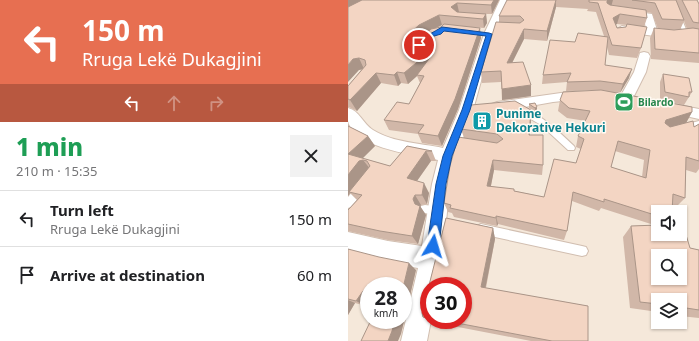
<!DOCTYPE html>
<meta charset="utf-8">
<style>
:root{--surface:#fff;--page:#f2f2f2;--text:#202124;--muted:#757577;--line:#e0e0e0}
body{margin:0;font-family:"Noto Sans",sans-serif;background:var(--page);color:var(--text);height:100vh;display:flex;flex-direction:column;font-size:15px;white-space:nowrap}
*{box-sizing:border-box;margin:0}
p{font-size:13px;color:var(--muted)}
.icon{flex:none;width:22px;height:22px;fill:none;stroke:currentColor;stroke-width:2;stroke-linecap:round;stroke-linejoin:round}
.map{position:relative;flex:1;overflow:hidden}
.side{display:flex;flex-direction:column;background:var(--surface);width:348px}
.side>*{flex:none}
.guide{background:#e76f51;color:#fff;overflow:hidden}
.controls{position:absolute;left:303px;top:205px;display:grid;gap:8px}
.controls a{display:grid;place-items:center;width:36px;height:36px;border-radius:0px;background:var(--surface);box-shadow:0 1px 3px #0004;font-size:20px}
.speed{position:absolute;left:12px;top:277px;display:flex;gap:8px;font-size:20px;font-weight:700;text-align:center}
.speed>*{display:grid;place-content:center;width:52px;height:52px;border-radius:50%;background:var(--surface);box-shadow:0 1px 3px #0004;line-height:1}
.speed small{font-size:10px;font-weight:400}
.speed .limit{border:6px solid #d22;background:#fff;color:#111}
.pin{position:absolute;display:grid;place-items:center;width:34px;height:34px;color:#fff;margin:-17px;border:2px solid #fff;border-radius:50%;box-shadow:0 1px 4px #0007}
.me{position:absolute;width:44px;margin:-22px;rotate:7deg;stroke-linejoin:round;filter:drop-shadow(0 0 3px #0008)}
.turn{display:flex;align-items:center;gap:14px;height:84px;padding:0 16px;font-size:18px}
.turn .icon{width:52px;height:52px;stroke-width:2.5}
.turn b{display:block;font-size:28px;line-height:34px}
.lanes{display:flex;align-items:center;height:38px;padding:0 16px;background:#0003;justify-content:center;gap:20px;direction:ltr}
.lanes .off{opacity:.35}
.round{display:grid;place-items:center;flex:none;width:42px;height:42px;border-radius:0px;background:var(--page)}
.head{display:flex;align-items:center;justify-content:space-between;height:68px;padding:0 16px}
h1{font-size:24px;font-weight:800;line-height:30px;color:#1e9e55}
ul{padding:0;list-style:none}
li{display:flex;align-items:center;gap:12px;height:56px;padding:0 16px;border-top:1px solid var(--line)}
li div{flex:1}
li b{display:block;font-size:15px}
li em{font-style:normal}
main{display:flex;flex:1;min-height:0}
.map>svg:first-child{display:block}
.residential{fill:#f5e8da;fill-rule:evenodd}
.lines{fill:none;stroke-linecap:round;stroke-linejoin:round}
.service-casing{stroke:#d1beb0;stroke-width:2}
.minor-casing{stroke:#d1beb0;stroke-width:2}
.service{fill:#fff;fill-rule:evenodd}
.minor{fill:#fff;fill-rule:evenodd}
.wall{fill:#d1b7a8;fill-rule:evenodd}
.shaded-wall{fill:#aa9588}
.building{fill:#f3d5c3;stroke:#aa9588;fill-rule:evenodd}
.route{fill:#1a73e8;stroke:#114b97}
.labels{text-anchor:middle;stroke-width:3;stroke-linejoin:round;paint-order:stroke}
.far-leisure-label{font-size:10px;font-weight:bold;fill:#27864d;stroke:#fffaf3;text-anchor:start}
.culture-label{font-size:12px;font-weight:bold;fill:#0d838f;stroke:#fffaf3;text-anchor:start}
</style>
<main>
<section class="side">
<div class="guide">
<div class="turn"><svg class="icon" aria-label="left" viewBox="0 0 24 24"><path d="M17 20v-9H6M10 6l-5 5 5 5"/></svg><div><b>150 m</b>Rruga Lekë Dukagjini</div></div>
<div class="lanes"><svg class="icon" aria-label="left" viewBox="0 0 24 24"><path d="M17 20v-9H6M10 6l-5 5 5 5"/></svg><svg class="icon off" aria-label="ahead" viewBox="0 0 24 24"><path d="M12 20V5M6 11l6-6 6 6"/></svg><svg class="icon off" aria-label="right" viewBox="0 0 24 24"><path d="M7 20v-9h11M14 6l5 5-5 5"/></svg></div>
</div>
<div class="head"><div><h1>1 min</h1><p>210 m · 15:35</p></div><a class="round"><svg class="icon" aria-label="close" viewBox="0 0 24 24"><path d="M6 6l12 12M18 6L6 18"/></svg></a></div>
<ul>
<li><svg class="icon" aria-label="left" viewBox="0 0 24 24"><path d="M17 20v-9H6M10 6l-5 5 5 5"/></svg><div><b>Turn left</b><p>Rruga Lekë Dukagjini</p></div><em>150 m</em></li>
<li><svg class="icon" aria-label="arrive" viewBox="0 0 24 24"><path d="M6 21V4h12l-3 4 3 4H6"/></svg><div><b>Arrive at destination</b></div><em>60 m</em></li>
</ul>
</section>
<div class="map">
<svg width="351" height="341" viewBox="0 0 351 341">
<rect width="100%" height="100%" fill="#fdf6ec"/>
<path class="residential" d="M0 0H351V341H0ZM310 212H332V234H310ZM310 256H332V278H310ZM21 286H55V320H21ZM81 286H115V320H81ZM310 300H332V322H310Z"/>
<g class="lines">
<g class="service-casing">
<g id="service">
<path d="M328 14 332 15 340 34H351V38L336 36Z"/>
<path d="M169 107C183 105 216 136 226 146L227 148 226 150H220L193 125 169 111Z"/>
<path d="M351 121V127L334 131 330 128 331 126Z"/>
<path d="M14 183 17 184 19 187 17 190 3 207 0 208V197L11 184Z"/>
<path d="M77 205 93 207 94 210 93 213C87 215 79 214 73 212L72 209 73 206Z"/>
<path d="M133 224 234 246 238 247 240 251 238 255 234 256 133 234 129 232 128 229 129 226Z"/>
</g>
</g>
<g class="minor-casing">
<g id="minor">
<path d="M152 0H162L146 34 125 110 109 156 102 184 94 259 89 286H81V320H83L79 341H53L70 268 40 263 0 252V232L40 241 74 246 84 184 90 160C67 155 6 148 0 121 0 117 0 112 0 108 12 111 15 124 25 130 46 143 72 143 95 148L111 110 136 34Z"/>
<path d="M274 10 304 14 309 30 328 33 333 36 328 39 270 31 269 29 274 26 298 29 296 18 271 15 269 13Z"/>
<path d="M296 52 300 53 302 56 298 72 283 102 278 103 273 102 271 99 286 72 292 53Z"/>
<path d="M227 91 243 92 245 95 243 98 205 102 149 112 144 110 142 107 144 104 149 102Z"/>
<path d="M320 103 351 109V119L315 111 313 108 315 105Z"/>
</g>
</g>
<use href="#service" class="service"/>
<use href="#minor" class="minor"/>
</g>
<g class="wall">
<path d="M0 0H151L144 14H138L139 23 136 28 120 27 133 38 110 109 94 146 74 143 70 134 41 130 36 120 61 104 72 83 69 76 60 84 53 83 50 86 33 83 9 111 1 107H0V86L14 69 11 70ZM94 25H95L93 27 86 29ZM81 31 72 38H70L73 35Z"/>
<path d="M196 0H349L351 4V63L303 59 302 38 306 28 326 30H329L310 29 304 13 298 12 299 18 296 27 293 48 289 58 261 55 259 47 257 65 281 78 272 93 344 112 338 123 346 127 351 124V169L348 173 338 170 337 198 328 207 325 206 310 212V234L342 248 351 250V318L332 316V300H310V312L282 308 275 237 283 226 306 225 253 208 251 211 224 201 219 231 216 240 150 224 149 226 106 217 104 213 100 212 96 203 116 138 113 129 183 110 182 135 195 165 194 175 146 170 143 186 196 197 228 163 233 149 228 147 230 136 238 121 219 118 210 111 212 100 252 90 218 91 219 82 194 84 195 75 227 42 256 36 248 12 239 11 240 9 208 7 199 41 176 39 164 63 183 85V96L154 100 153 82 134 83 133 72 151 22V16ZM336 21 339 29 332 30ZM269 24 279 25 278 27 269 28 267 25ZM267 151 296 160 294 177 263 167Z"/>
<path d="M315 74 344 92 336 105 312 100V82Z"/>
<path d="M187 103 189 111 187 112 181 108V104Z"/>
<path d="M0 124 2 127 20 136 27 146 14 158 42 166 59 146 84 151 88 161H83L69 181 81 193 79 204 73 205 72 206 78 215 70 244 40 240 0 231V210L9 200 2 193 0 196Z"/>
<path d="M98 218 145 228 147 239 138 288 240 306V341H183L84 322 75 317 74 313ZM81 286H115V320H81Z"/>
<path d="M0 249 68 270 53 334 55 320 21 286V305L20 304 18 306 7 303 0 315Z"/>
</g>
<g class="shaded-wall">
<path d="M0 0H18L0 9Z"/>
<path d="M146 0H151L144 14 143 5Z"/>
<path d="M208 0V7L199 41V31Z"/>
<path d="M260 0H265L263 7 257 10 259 1Z"/>
<path d="M109 3 111 12 105 16 103 7Z"/>
<path d="M138 14 139 23 136 28 135 19Z"/>
<path d="M272 14 269 24 263 27 265 18Z"/>
<path d="M91 15 94 25 73 35 64 44 61 34 71 25Z"/>
<path d="M132 28 133 38 110 109 94 146 90 136Z"/>
<path d="M176 29V39L159 73V63Z"/>
<path d="M80 53 83 64 69 75V76L60 84 56 73Z"/>
<path d="M11 58 16 69 11 70 0 82V65L5 59Z"/>
<path d="M284 69 281 78 272 93 275 84Z"/>
<path d="M49 72 53 83 50 86 46 75Z"/>
<path d="M28 73 33 83 9 111 2 100Z"/>
<path d="M183 85V96L154 100V89Z"/>
<path d="M189 107V111L187 112V108Z"/>
<path d="M183 110V121L180 145 181 135Z"/>
<path d="M344 112 338 123 313 130 318 120Z"/>
<path d="M20 136 27 146 12 161 15 160 23 170 1 192 2 193 0 196V154Z"/>
<path d="M78 151 83 161 64 188 59 178Z"/>
<path d="M145 160 146 170 141 195 139 186Z"/>
<path d="M76 183 81 193 79 204 74 195Z"/>
<path d="M67 195 73 205 71 209 72 206 78 215 70 244 64 236 67 204 65 199Z"/>
<path d="M148 216 150 224 149 226 148 218Z"/>
<path d="M145 228 147 239 136 295 133 287Z"/>
<path d="M61 263 68 270 53 334 50 341H40L47 320H55V288Z"/>
<path d="M15 291 21 294V302L18 306 8 301Z"/>
<path d="M0 300 7 303 0 315Z"/>
</g>
<g class="building">
<path d="M14 0H146L143 5 109 3 103 7 109 12 138 14 135 19 91 15 71 25 61 34 64 38H72L83 29 93 27 96 24 132 28 107 99 90 136 70 133 76 125 36 120 49 102 61 104 76 76 69 75 83 56 80 53 56 73 49 72 46 75 28 73 2 100 0 99V86L18 65 17 60 11 58 5 59 0 65V7Z"/>
<path d="M159 0H208L199 31 176 29 159 63 175 62 183 85 154 89 153 71 133 72 148 22 172 23 176 20 172 16H151Z"/>
<path d="M241 0H260L259 1V3L262 5 298 10 299 18 272 14 265 18 269 28 278 27 279 24 299 27 293 48 264 45 250 3 241 2Z"/>
<path d="M284 0H328L336 20 314 19 307 3Z"/>
<path d="M334 0H349L351 4V23L345 22Z"/>
<path d="M306 28 326 30 345 28 351 29V53L307 49Z"/>
<path d="M230 33 260 37 257 65 284 69 275 84 252 81 219 82 223 73 195 75 202 40 227 42Z"/>
<path d="M315 74 341 78 344 92H341V97L317 92Z"/>
<path d="M253 90 344 107V112L318 120 317 123 322 127 345 121 346 127 351 124V161L338 157 337 198 325 194 324 212H310V216L256 199V202L225 192 219 231 148 216V218L102 208 103 205 96 203 102 166 110 137 149 143 155 139 149 134 113 129 123 105 167 101 183 110 181 135H195V165L145 160 139 186 166 189V191L196 197 206 159 228 163 236 139 230 136 242 111 221 108 212 100 215 92ZM270 141 302 150 298 178 263 167Z"/>
<path d="M187 103 189 107 187 108 181 104Z"/>
<path d="M0 126 20 136 0 154 42 166 59 146 84 151H78L59 178 76 183 74 195H67L65 199 67 204 72 206 64 236 32 231 0 224V210L14 195 1 192 22 166 19 161 15 160 11 161 0 175Z"/>
<path d="M98 218 145 228 133 287 240 306V341H204L93 320H115V286H81V318L75 317 74 313Z"/>
<path d="M310 225V234H332V225H335L342 248 351 250V310L332 307V300H310V304L292 302 283 226ZM310 256H332V278H310Z"/>
<path d="M0 249 31 257 61 263 55 288V286H21V294L15 291 8 301 0 299Z"/>
<path d="M23 320H47L44 331 40 341H13Z"/>
</g>
<path class="route" d="M94 27 141 33 144 34 122 110 104 156 98 184 91 246 89 250 85 251 81 250 79 246 88 184 95 156 114 110 138 36 96 31 93 34 83 37 73 46H69V43C77 36 86 32 94 27Z"/>
<defs>
<g id="stadium-square" transform="scale(1)"><rect x="-9" y="-9" width="18" height="18" rx="4" fill="#2e9e5b" stroke="#fffaf3"/><path d="M0-5a6.5 5 0 1 0 0 10a6.5 5 0 1 0 0-10ZM-3.5-1.8h7v3.6h-7Z" fill="#fff"/></g>
<g id="building-square" transform="scale(1)"><rect x="-9" y="-9" width="18" height="18" rx="4" fill="#0f9aa8" stroke="#fffaf3"/><path d="M-4-6H4V6H1V3H-1V6H-4ZM-2.5-4.3h1.7v1.8h-1.7ZM.8-4.3h1.7v1.8H.8ZM-2.5-1h1.7V.8h-1.7ZM.8-1h1.7V.8H.8Z" fill="#fff"/></g>
</defs>
<g fill-rule="evenodd">
<use href="#stadium-square" x="276" y="102"/>
<use href="#building-square" x="134" y="121"/>
</g>
<g class="labels">
<g class="far-leisure-label">
<text x="290" y="106">Bilardo</text>
</g>
<g class="culture-label">
<text x="148" y="118">Punime<tspan x="148" dy="14">Dekorative Hekuri</tspan></text>
</g>
</g>
</svg>
<div class="controls">
<a><svg class="icon" aria-label="sound" viewBox="0 0 24 24"><path d="M4 9h4l5-4v14l-5-4H4zM17 9q2 3 0 6"/></svg></a>
<a><svg class="icon" aria-label="search" viewBox="0 0 24 24"><circle cx="10" cy="10" r="6"/><path d="M15 15l6 6"/></svg></a>
<a><svg class="icon" aria-label="layers" viewBox="0 0 24 24"><path d="M12 4l9 5-9 5-9-5zM3 14l9 5 9-5"/></svg></a>
</div>
<div class="speed"><div>28<small>km/h</small></div><div class="limit">30</div></div>
<div class="pin" style="left:71px;top:45px;background:#d93025"><svg class="icon" aria-label="arrive" viewBox="0 0 24 24"><path d="M6 21V4h12l-3 4 3 4H6"/></svg></div>
<svg class="me" style="left:85px;top:246px" viewBox="-20 -20 40 40"><path d="M0-17L14 15 0 8-14 15z" fill="#1a73e8" stroke="#fff" stroke-width="4"/></svg>
</div>
</main>
